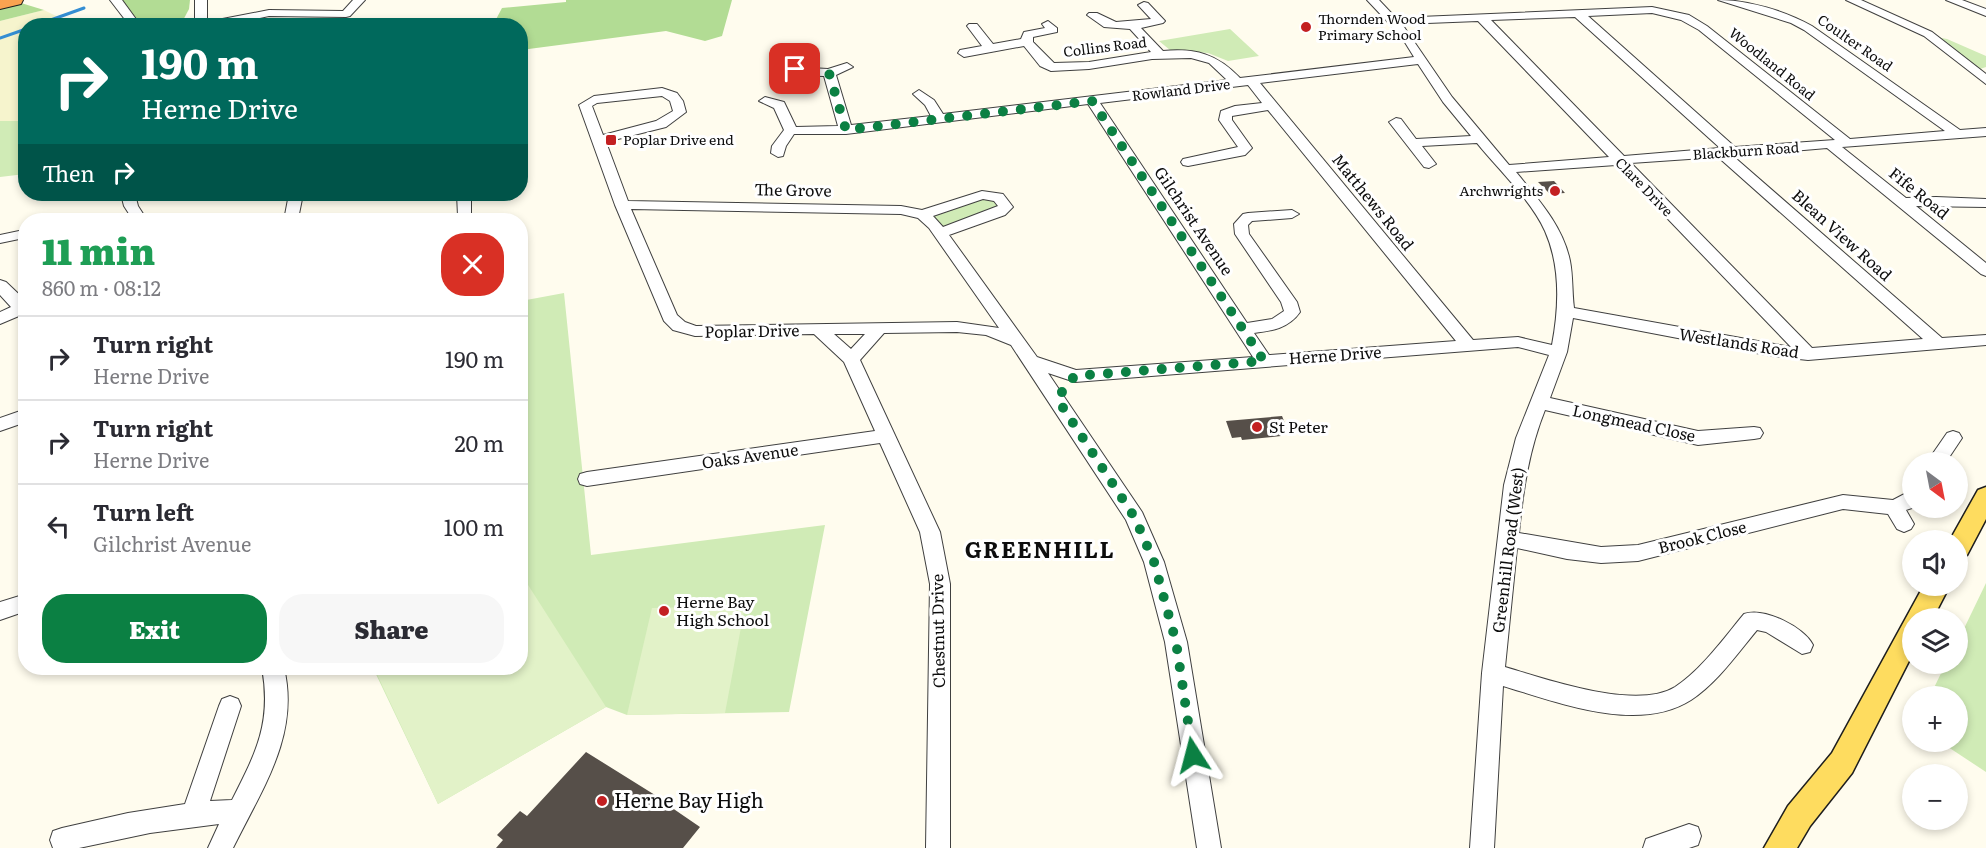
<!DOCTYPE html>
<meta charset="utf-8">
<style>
:root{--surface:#fff;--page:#f7f7f7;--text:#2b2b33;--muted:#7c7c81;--line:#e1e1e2;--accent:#0b8043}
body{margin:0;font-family:Literata,serif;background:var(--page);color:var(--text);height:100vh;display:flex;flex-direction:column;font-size:22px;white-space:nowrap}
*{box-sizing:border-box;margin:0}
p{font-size:20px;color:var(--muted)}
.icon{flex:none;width:33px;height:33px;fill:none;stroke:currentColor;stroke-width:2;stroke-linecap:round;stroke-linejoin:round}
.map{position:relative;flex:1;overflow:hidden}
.drawer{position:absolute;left:18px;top:213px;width:510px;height:462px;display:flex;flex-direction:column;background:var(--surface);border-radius:24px;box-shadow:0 3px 9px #0003}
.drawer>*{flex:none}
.top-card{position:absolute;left:18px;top:18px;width:510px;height:183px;border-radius:24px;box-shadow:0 3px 9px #0003;background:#00695c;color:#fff;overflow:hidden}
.needle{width:39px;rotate:148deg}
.fabs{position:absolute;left:1902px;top:452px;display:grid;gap:12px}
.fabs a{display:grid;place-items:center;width:66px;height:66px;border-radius:50%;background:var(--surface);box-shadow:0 3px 9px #0003;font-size:30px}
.pin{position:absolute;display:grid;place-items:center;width:51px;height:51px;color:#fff;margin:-26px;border-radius:12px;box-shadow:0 3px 9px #0006}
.me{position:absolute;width:66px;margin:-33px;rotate:351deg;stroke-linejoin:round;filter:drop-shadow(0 0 4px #0008)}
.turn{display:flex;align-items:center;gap:21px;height:126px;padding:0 24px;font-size:27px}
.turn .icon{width:78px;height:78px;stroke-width:2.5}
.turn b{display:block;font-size:42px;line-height:51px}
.then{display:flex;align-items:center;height:57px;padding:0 24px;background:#0003;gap:12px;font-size:22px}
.round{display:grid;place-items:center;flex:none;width:63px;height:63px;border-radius:24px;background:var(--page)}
.head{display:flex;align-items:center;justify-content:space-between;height:102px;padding:0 24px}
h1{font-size:36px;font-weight:800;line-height:45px;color:#1e9e55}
.cta{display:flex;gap:12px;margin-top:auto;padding:12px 24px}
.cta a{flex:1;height:69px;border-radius:24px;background:var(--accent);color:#fff;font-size:24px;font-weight:800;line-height:69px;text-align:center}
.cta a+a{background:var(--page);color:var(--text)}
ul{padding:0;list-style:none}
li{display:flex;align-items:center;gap:18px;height:84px;padding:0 24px;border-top:2px solid var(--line)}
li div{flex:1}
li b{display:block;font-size:22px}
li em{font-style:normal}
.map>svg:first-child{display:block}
.farmland{fill:#f6f4cd}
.green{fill:#d0ebb6}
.forest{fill:#b2dc94}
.pitch{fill:#e2f2c8}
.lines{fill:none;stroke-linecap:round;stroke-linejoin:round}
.stream{stroke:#348ed3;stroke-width:3}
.building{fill:#564f49}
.minor-casing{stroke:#404040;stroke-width:2}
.major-casing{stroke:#1e1e1e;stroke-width:3}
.highway-casing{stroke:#1e1e1e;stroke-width:2}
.minor{fill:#fff;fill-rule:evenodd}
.major{fill:#fedc5f;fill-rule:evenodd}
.highway{fill:#faa351;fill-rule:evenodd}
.route{stroke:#0b8043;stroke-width:10;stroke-dasharray:0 18}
.poi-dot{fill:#c32022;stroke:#fff;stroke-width:2}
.labels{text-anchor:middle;stroke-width:6;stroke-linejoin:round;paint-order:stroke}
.far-poi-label{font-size:14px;fill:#0d0d0d;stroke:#fff;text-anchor:start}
.far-street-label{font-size:14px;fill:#0d0d0d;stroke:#fff}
.street-label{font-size:16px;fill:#0d0d0d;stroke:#fff}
.poi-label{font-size:16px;fill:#0d0d0d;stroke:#fff;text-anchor:start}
.near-poi-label{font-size:20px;fill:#0d0d0d;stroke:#fff;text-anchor:start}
.district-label{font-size:22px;font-weight:bold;letter-spacing:1.5px;fill:#0d0d0d;stroke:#fff}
</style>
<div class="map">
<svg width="1986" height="848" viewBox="0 0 1986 848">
<rect width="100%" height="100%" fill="#fffcee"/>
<path class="farmland" d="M44 10 74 25 26 26 25 121H0V21Z"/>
<g class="green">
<path d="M1230 29 1259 56 1228 61 1208 53 1170 50 1159 41Z"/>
<path d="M1931 36 1947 39 1986 56V67L1974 71Z"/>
<path d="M0 121H25V174L0 177Z"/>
<path d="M982 195 1006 207 941 233 923 215Z"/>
<path d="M564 293 591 555 825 525 789 712 627 715 606 707 438 804 373 668H520L521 301Z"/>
<path d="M1986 583V772L1939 741H1958V696H1930L1946 663H1958V641Z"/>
</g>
<g class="forest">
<path d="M118 0H190L189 9 180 26 138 25Z"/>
<path d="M566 0H732L722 36 705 41 666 31 521 50 520 26 493 25 502 8 566 2Z"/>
<path d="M21 3 44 10 0 21V8Z"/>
</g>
<g class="pitch">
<path d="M521 574 606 707 438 804 374 668H520Z"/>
<path d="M745 606 725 713 627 715 652 608Z"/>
</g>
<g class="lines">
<g class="stream">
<path d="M34 26 84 8"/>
<path d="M0 38 26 29"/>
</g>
</g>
<g class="building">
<path d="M1554 181 1565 193 1550 194 1538 182Z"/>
<path d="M1282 416 1287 428 1278 429 1281 436 1242 440 1241 437 1232 438 1226 421Z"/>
<path d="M586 752 663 800 662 801 700 827 683 848H496L503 840 497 835 520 811 527 816Z"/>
</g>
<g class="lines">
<g class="minor-casing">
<g id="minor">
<path d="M110 0H122L141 26H130Z"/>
<path d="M195 0H207V22L269 10 343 11 353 0H365L350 16 346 17 269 16 224 26H195Z"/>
<path d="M1367 0H1379L1396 18 1652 7 1689 15 1707 26 1850 139 1945 131 1804 30 1791 23 1718 0C1749 0 1785 11 1812 26L1960 130 1986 128V136L1842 147 1906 198 1936 197 1986 199V207L1916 206 1986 263V276L1981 274 1827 148 1733 156 1942 338 1986 335V345L1808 360 1772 356 1573 318 1567 352 1550 398 1698 431 1754 427 1760 428 1763 433 1760 438 1754 439 1698 445 1545 410C1529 450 1523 490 1519 533L1601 547 1638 545 1843 495 1893 500 1912 490V507H1915L1906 510 1914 524 1911 529 1904 532 1897 529 1888 514 1843 509 1638 561 1601 563 1567 559 1517 548 1505 667C1546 679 1636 711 1675 687 1702 669 1724 638 1744 614 1764 607 1804 627 1813 645L1810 652 1802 654 1766 632 1757 630C1737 654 1717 683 1691 700 1638 734 1557 702 1503 686L1494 848H1470L1482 673 1504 485 1516 438 1549 355 1518 347 1075 382 1048 373 1142 512 1164 562 1187 642 1221 848H1197L1165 642 1144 562 1126 520 1011 345 986 335 957 332 884 333 860 360 940 532 950 584V848H926L930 584 920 532 880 443 587 486 580 484 578 479 580 474 587 472 875 431 844 362 814 334 695 336 673 330 664 321 615 205 579 105 594 96 662 88 677 93 683 101 686 112 666 127 606 142 628 201 901 206 922 210 982 191 1003 194 1013 207 1005 215 949 235 1037 357 1076 370 1253 357 1088 104 846 134H794L786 146 783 156 778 157 771 153 772 146 784 130 774 108 759 101 765 97 784 102 796 127 838 126 824 76 780 75 774 71 776 68 792 67 828 69 847 63 853 67 836 75 851 125 931 116 925 105 913 94 919 90 934 100 943 114 1227 80 1209 63 1191 58 1152 59 1089 69 1051 71 1040 66 1024 46 964 57 958 53 960 50 982 46 967 26 969 24H977L993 44 1021 39 1024 32 1045 28 1042 24 1048 21 1057 28V32L1033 37V42L1054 63 1089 62 1151 52 1130 29 1104 27 1087 15 1089 13H1097L1116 22 1151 19 1138 5 1144 2 1148 3 1165 21 1163 23 1141 28 1163 51C1196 48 1217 54 1240 78L1414 57 1401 36ZM1652 13 1681 20 1699 30 1835 140 1735 147 1588 16ZM1575 17 1720 148 1624 156 1491 20ZM1478 21 1609 157 1509 165 1452 97 1402 24ZM1418 64 1443 102 1471 136 1416 139 1401 119 1396 118 1389 122 1424 167 1429 168 1436 164 1422 146 1477 143C1498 169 1531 200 1545 231 1561 267 1559 308 1552 345L1518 337 1473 340 1260 83ZM1248 85 1262 103 1235 106 1221 111 1219 120 1238 147 1183 159 1181 162 1183 165 1188 166 1245 155 1252 148 1232 120V116L1268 110 1456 341 1269 355 1254 333C1272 331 1289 328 1300 312L1297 302 1249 234 1248 225 1252 221 1292 218 1299 214 1292 210 1248 213 1243 214 1234 224 1235 234 1281 302 1284 311 1272 319 1247 323 1100 103ZM662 96 670 101 673 111 656 121 603 135 592 106 597 103ZM1718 157 1923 339 1812 348 1631 163ZM1616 165 1791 347 1574 308C1572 293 1573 276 1570 261 1563 226 1538 199 1516 172ZM983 199 994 201 998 206 943 227 933 216ZM631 209 901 214 918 218 929 228 999 328 957 322 696 326 685 322 677 315ZM834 334H865L851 349Z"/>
<path d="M1846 0H1861L1932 32 1986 74V84L1924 36Z"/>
<path d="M1946 0H1962L1986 9V16Z"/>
<path d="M121 194H135L138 206 147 220H133L124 206Z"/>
<path d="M289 194H303L299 214 305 220H290L285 215Z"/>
<path d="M457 194H471V220H451L458 216Z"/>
<path d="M19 231 26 234 24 238 0 243V235Z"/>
<path d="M0 280 6 282 26 301V313L0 324V312L11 307 0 295Z"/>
<path d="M26 409V422L0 431V418Z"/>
<path d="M1953 431 1959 433 1962 438 1946 462H1927L1947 433Z"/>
<path d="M26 594V611L0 620V602Z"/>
<path d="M262 668H284C300 735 262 789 233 848H208L219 824 150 833 79 848H53L50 840 53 831 62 828 128 813 185 804 219 706 222 699 230 696 238 699 241 706 210 801 232 800C256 753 272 722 262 668Z"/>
<path d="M1689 824 1698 827 1701 836 1698 845 1689 848H1643L1646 839Z"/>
</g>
</g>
<g class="major-casing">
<g id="major">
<path d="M1986 487V519L1967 555 1958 558V540H1950L1978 490Z"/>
<path d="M1924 585H1950L1933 618H1912V655L1852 773 1810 826 1797 848H1764L1788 806 1832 753Z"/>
</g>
</g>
<g class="highway-casing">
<path id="highway" d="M0 0H23L21 4 0 9Z"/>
</g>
<use href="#minor" class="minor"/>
<use href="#major" class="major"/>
<use href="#highway" class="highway"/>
</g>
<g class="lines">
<path class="route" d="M795 69 804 72 829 73 846 130 1092 101 1264 361 1075 376 1065 386 1058 400 1135 518 1154 562 1176 642 1193 755"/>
</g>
<g class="poi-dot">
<circle cx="1306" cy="27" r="6"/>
<rect x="605" y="134" width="12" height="12" rx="3"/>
<circle cx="1555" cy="191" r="6"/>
<circle cx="1257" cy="427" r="6"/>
<circle cx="664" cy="611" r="6"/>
<circle cx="602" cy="801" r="6"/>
</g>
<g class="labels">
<g class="far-poi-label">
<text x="1318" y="24">Thornden Wood<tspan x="1318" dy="16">Primary School</tspan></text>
<text x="623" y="145">Poplar Drive end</text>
<text x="1543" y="196" text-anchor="end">Archwrights</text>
</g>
<g class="far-street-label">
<text transform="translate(1855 43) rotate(35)" y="5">Coulter Road</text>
<text transform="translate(1105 47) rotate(-7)" y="5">Collins Road</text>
<text transform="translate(1772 64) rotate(39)" y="5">Woodland Road</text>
<text transform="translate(1181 90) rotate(-7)" y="5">Rowland Drive</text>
<text transform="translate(1746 151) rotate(-4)" y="5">Blackburn Road</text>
<text transform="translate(1644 187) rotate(46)" y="5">Clare Drive</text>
</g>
<g class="street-label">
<text transform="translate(793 190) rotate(1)" y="6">The Grove</text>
<text transform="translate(1919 193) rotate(39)" y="6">Fife Road</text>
<text transform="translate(1373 202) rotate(51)" y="6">Matthews Road</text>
<text transform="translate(1194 221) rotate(56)" y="6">Gilchrist Avenue</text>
<text transform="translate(1842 235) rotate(42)" y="6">Blean View Road</text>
<text transform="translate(752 331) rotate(-1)" y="6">Poplar Drive</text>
<text transform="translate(1739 343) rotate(9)" y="6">Westlands Road</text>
<text transform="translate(1335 355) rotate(-4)" y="6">Herne Drive</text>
<text transform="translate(1634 423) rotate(12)" y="6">Longmead Close</text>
<text transform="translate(750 456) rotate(-8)" y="6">Oaks Avenue</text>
<text transform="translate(1702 537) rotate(-14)" y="6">Brook Close</text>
<text transform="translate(1508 550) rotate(-83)" y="6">Greenhill Road (West)</text>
<text transform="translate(938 631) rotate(-91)" y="6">Chestnut Drive</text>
</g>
<g class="poi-label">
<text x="1269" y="433">St Peter</text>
<text x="676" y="608">Herne Bay<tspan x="676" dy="18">High School</tspan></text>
</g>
<g class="near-poi-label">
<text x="614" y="808">Herne Bay High</text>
</g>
<g class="district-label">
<text x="1040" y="558">GREENHILL</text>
</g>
</g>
</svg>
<div class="fabs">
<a><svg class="needle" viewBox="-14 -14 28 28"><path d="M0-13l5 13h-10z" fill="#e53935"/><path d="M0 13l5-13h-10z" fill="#7c7c81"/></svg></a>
<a><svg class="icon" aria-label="sound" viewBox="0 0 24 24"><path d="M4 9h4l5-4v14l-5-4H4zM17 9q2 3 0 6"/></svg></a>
<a><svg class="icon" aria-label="layers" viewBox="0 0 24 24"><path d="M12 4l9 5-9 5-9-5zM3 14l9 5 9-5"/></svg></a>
<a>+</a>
<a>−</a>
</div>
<div class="pin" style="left:795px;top:69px;background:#d93025"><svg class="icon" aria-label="arrive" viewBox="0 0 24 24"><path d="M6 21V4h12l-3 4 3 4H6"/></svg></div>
<svg class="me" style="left:1193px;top:755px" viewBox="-20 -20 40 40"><path d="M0-17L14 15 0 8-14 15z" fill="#0b8043" stroke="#fff" stroke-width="4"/></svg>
<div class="top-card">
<div class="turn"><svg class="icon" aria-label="right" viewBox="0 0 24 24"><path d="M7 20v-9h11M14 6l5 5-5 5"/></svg><div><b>190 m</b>Herne Drive</div></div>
<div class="then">Then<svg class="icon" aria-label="right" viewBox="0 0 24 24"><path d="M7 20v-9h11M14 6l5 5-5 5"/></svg></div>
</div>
<section class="drawer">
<div class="head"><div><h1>11 min</h1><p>860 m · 08:12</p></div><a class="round" style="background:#d93025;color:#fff"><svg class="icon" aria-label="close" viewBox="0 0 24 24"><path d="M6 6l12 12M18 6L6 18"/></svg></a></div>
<ul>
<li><svg class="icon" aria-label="right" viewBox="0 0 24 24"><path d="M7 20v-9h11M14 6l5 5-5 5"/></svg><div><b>Turn right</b><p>Herne Drive</p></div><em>190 m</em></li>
<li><svg class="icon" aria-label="right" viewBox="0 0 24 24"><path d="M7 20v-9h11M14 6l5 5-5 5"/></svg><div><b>Turn right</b><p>Herne Drive</p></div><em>20 m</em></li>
<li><svg class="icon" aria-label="left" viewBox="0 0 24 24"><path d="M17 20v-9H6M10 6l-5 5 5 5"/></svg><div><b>Turn left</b><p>Gilchrist Avenue</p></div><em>100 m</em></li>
</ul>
<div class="cta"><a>Exit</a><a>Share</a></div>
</section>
</div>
